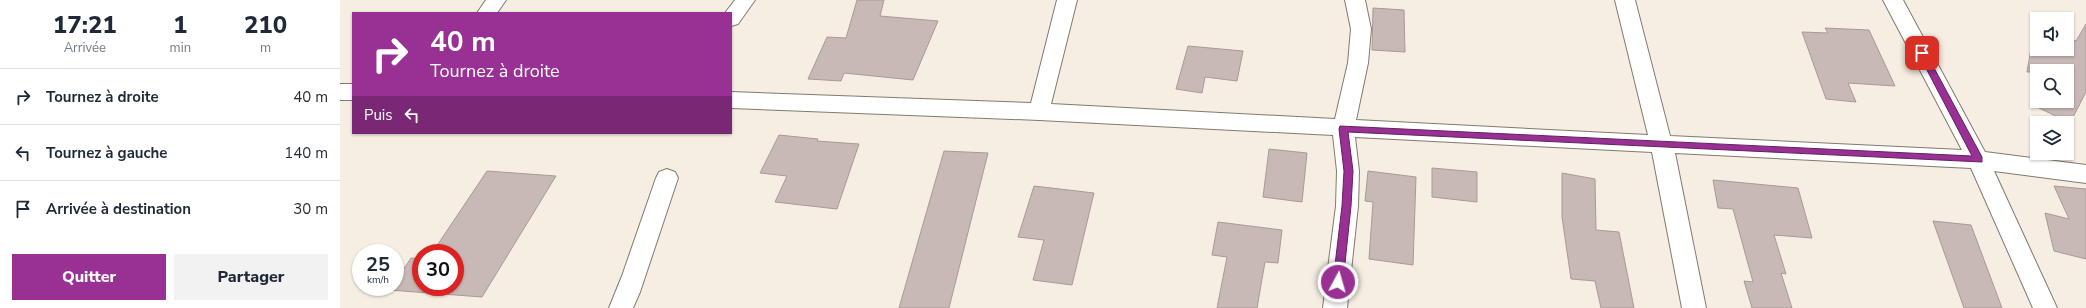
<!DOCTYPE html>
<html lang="fr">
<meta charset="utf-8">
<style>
:root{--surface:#fff;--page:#f2f2f3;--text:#1f2937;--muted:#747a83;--line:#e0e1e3;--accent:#993194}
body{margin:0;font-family:"Nunito Sans",sans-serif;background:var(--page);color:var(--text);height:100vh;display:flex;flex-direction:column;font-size:15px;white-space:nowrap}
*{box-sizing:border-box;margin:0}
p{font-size:13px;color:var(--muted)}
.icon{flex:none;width:22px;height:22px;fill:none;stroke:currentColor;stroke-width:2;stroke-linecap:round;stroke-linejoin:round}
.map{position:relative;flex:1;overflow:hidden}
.side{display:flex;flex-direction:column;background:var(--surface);width:340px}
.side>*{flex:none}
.top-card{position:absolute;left:12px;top:12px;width:380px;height:122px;border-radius:0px;box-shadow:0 1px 3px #0004;background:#993194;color:#fff;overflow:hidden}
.controls{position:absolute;left:1690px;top:12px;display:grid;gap:8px}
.controls a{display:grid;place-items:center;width:44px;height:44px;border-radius:0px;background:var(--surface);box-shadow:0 1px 3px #0004;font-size:20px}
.speed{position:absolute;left:12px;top:244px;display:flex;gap:8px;font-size:20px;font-weight:700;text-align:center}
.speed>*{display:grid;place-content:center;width:52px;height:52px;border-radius:50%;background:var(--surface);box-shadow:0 1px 3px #0004;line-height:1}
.speed small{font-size:10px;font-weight:400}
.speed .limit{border:6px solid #d22;background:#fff;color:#111}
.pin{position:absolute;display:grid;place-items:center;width:34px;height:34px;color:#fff;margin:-17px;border-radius:8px;box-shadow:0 2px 6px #0006}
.me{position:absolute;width:44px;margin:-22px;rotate:6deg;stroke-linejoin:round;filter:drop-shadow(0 0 3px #0008)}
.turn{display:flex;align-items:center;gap:14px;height:84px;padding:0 12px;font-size:18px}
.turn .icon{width:52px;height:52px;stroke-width:2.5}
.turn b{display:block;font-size:28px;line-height:34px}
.then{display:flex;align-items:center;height:38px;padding:0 12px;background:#0003;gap:8px;font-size:15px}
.eta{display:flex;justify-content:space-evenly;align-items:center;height:68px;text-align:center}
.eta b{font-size:24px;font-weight:800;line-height:28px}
.button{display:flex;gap:8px;margin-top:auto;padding:8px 12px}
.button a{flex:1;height:46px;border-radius:0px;background:var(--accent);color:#fff;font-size:16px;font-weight:800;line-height:46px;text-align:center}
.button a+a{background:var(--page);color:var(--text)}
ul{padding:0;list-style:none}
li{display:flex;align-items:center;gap:12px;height:56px;padding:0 12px;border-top:1px solid var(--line)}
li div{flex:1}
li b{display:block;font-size:15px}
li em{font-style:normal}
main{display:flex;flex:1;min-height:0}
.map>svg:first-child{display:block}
.building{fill:#c8b8b6;stroke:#a99997}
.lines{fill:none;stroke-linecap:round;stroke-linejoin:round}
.minor-casing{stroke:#817a6f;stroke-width:2}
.minor{fill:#fff;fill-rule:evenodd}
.route{fill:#993194;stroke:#632060}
</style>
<main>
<section class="side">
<div class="eta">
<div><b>17:21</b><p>Arrivée</p></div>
<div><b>1</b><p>min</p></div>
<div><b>210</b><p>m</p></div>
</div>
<ul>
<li><svg class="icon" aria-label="right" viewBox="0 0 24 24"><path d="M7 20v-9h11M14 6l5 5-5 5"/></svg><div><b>Tournez à droite</b></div><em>40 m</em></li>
<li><svg class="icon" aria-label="left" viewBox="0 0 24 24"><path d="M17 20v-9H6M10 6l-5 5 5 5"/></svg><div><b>Tournez à gauche</b></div><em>140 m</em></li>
<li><svg class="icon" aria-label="arrive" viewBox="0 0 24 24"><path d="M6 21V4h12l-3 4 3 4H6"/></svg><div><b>Arrivée à destination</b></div><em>30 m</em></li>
</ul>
<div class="button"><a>Quitter</a><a>Partager</a></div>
</section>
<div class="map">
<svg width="1746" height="308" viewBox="0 0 1746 308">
<rect width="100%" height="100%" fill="#f6eee2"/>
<g class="building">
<path d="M517 0H544L540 16 598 21 573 80 504 73 501 81 468 79 487 37 506 38Z"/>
<path d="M1033 8 1064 10 1065 52 1032 50Z"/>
<path d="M1746 24V92L1730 123 1699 108 1703 101H1727V71L1687 72 1692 43 1697 39V49H1727V38L1736 41Z"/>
<path d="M1485 28 1529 30 1555 86 1508 83 1516 102 1486 99 1462 32 1488 33Z"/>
<path d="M848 46 903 51 897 81 865 77 862 93 836 89Z"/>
<path d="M439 135 478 139 477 141 519 144 497 209 435 202 447 176 420 173Z"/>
<path d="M929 149 967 153 962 202 923 197Z"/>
<path d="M604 151 648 153 609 308H559Z"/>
<path d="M1092 168 1137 172V202L1092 197Z"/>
<path d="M147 171 216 176 142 297 49 290 51 287H55V282L71 258 81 259V287H115V253H92Z"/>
<path d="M1028 171 1076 177 1073 265 1029 259 1033 202 1025 201Z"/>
<path d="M1222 173 1255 179 1256 230 1279 232 1294 308H1261L1255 281 1231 279 1222 217Z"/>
<path d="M1373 180 1458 188 1472 238 1434 235 1446 274 1441 273 1452 308H1412L1404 281 1413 282 1393 209 1378 208Z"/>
<path d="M694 186 754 193 732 285 693 280 704 240 678 237Z"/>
<path d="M1714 186 1746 189V259L1714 251 1705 213 1729 219Z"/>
<path d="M1593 221 1631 225 1662 308H1624Z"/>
<path d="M878 222 942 230 938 263 925 262 917 308H877L887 257 872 255Z"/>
</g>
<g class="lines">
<g class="minor-casing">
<g id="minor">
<path d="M146 0H166L157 13H137Z"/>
<path d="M395 0H415L398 24 391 26V13H385Z"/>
<path d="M717 0H737L711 104 995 119 1008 63 1011 29 1005 0H1025L1031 29 1028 63 1016 120 1308 135 1275 0H1295L1330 136 1622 150 1543 0H1563L1645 152 1746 165V183L1654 171 1717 308H1693L1631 168 1335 153 1366 308H1342L1312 152 1015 137 1019 171 1018 206 1007 308H983L996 206 997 171 993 135 699 120 391 108V92L691 103Z"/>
<rect x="0" y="84" width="13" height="16"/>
<path d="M327 169 335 172 338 178 300 292 293 308H269L282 276 316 178 319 172Z"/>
</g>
</g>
<use href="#minor" class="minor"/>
</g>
<path class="route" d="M1582 50 1586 53 1642 157V162L1008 132 1013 171 1011 206 1003 282 998 286 993 282 1002 206 1004 171 999 129 1000 126 1632 156 1578 53Z"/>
</svg>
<div class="controls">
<a><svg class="icon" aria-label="sound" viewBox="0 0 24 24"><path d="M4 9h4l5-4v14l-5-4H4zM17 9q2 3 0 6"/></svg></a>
<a><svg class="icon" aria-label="search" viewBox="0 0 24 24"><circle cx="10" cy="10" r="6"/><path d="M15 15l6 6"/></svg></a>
<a><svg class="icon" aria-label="layers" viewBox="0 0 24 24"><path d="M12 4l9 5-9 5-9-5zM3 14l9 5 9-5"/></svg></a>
</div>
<div class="speed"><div>25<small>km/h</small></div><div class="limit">30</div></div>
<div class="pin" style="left:1582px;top:53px;background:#d93025"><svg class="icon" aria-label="arrive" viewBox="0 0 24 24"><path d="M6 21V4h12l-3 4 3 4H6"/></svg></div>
<svg class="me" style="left:998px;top:282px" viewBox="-20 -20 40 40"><circle r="17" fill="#993194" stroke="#fff" stroke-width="3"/><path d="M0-11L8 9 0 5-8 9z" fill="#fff"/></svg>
<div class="top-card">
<div class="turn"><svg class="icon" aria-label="right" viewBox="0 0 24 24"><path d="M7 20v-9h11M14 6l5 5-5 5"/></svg><div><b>40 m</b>Tournez à droite</div></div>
<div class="then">Puis<svg class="icon" aria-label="left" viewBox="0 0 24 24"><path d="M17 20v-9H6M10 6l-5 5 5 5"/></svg></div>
</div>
</div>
</main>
